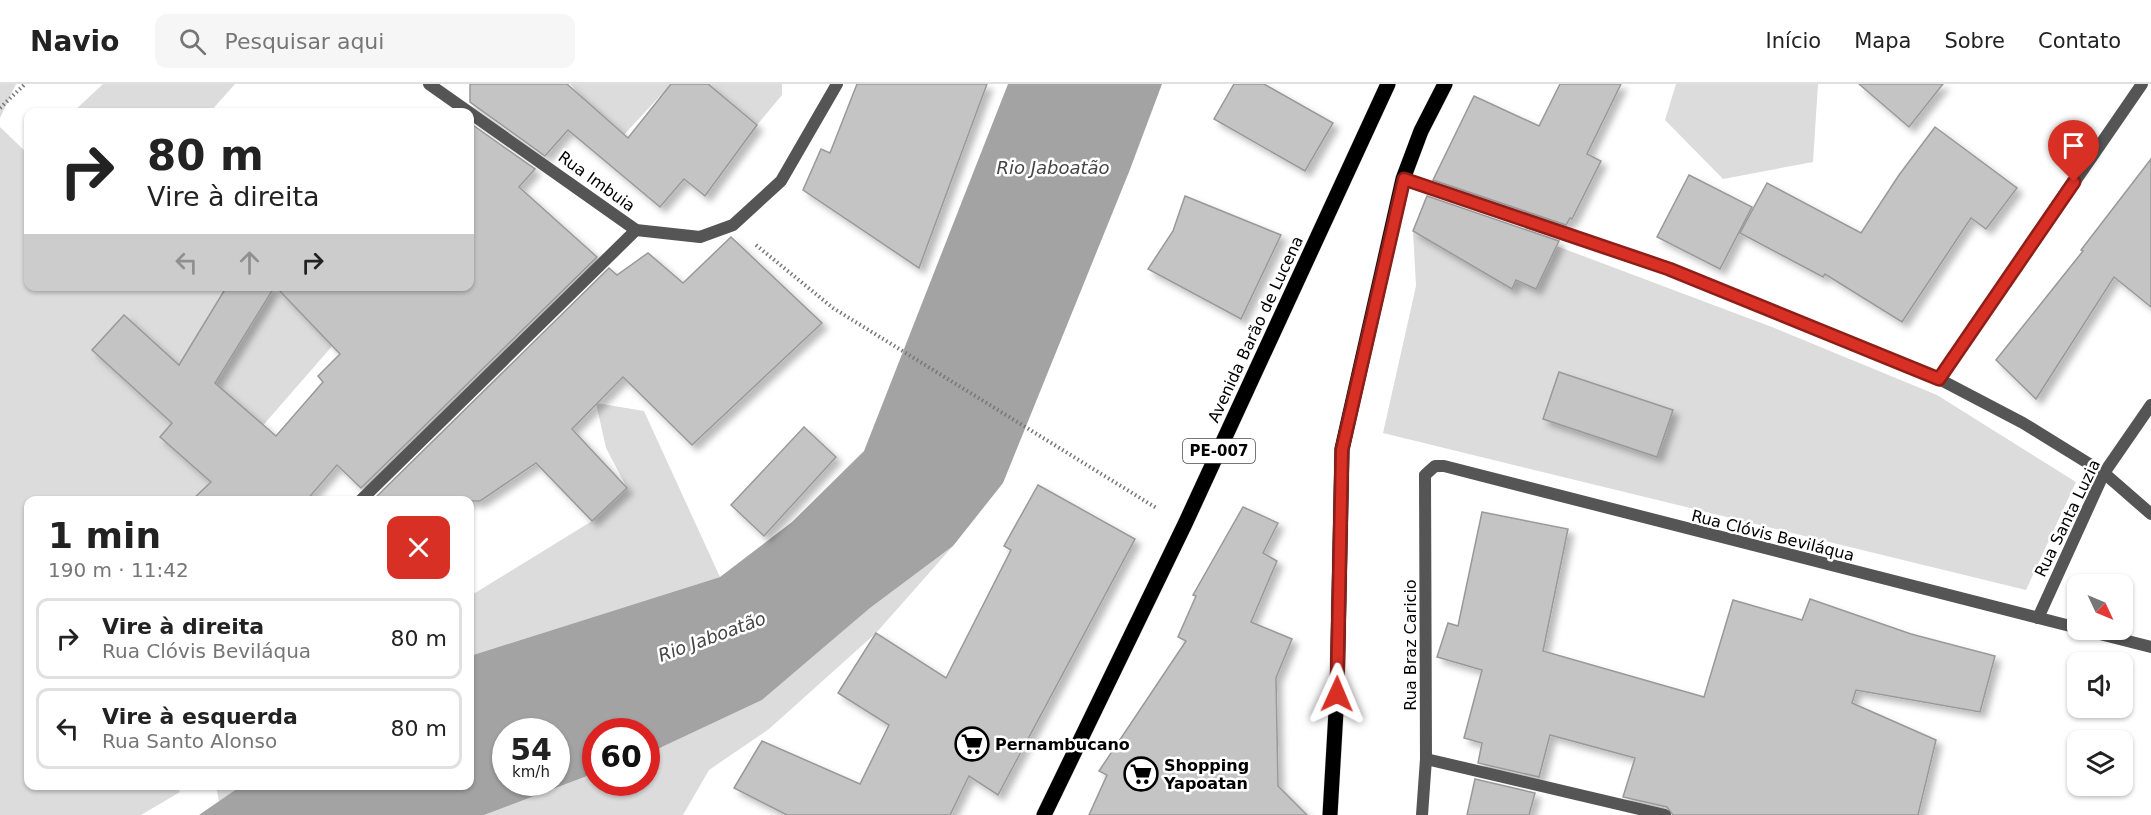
<!DOCTYPE html>
<html lang="pt">
<meta charset="utf-8">
<style>
:root{--surface:#fff;--page:#f6f6f6;--text:#222;--muted:#767676;--line:#e0e0e0}
body{margin:0;font-family:"DejaVu Sans",sans-serif;background:var(--page);color:var(--text);height:100vh;display:flex;flex-direction:column;font-size:22px;white-space:nowrap}
*{box-sizing:border-box;margin:0}
p{font-size:20px;color:var(--muted)}
.icon{flex:none;width:33px;height:33px;fill:none;stroke:currentColor;stroke-width:2;stroke-linecap:round;stroke-linejoin:round}
.map{position:relative;flex:1;overflow:hidden}
.side{position:absolute;left:24px;top:412px;width:450px;height:294px;display:flex;flex-direction:column;background:var(--surface);border-radius:12px;box-shadow:0 2px 4px #0004}
.side>*{flex:none}
.guide{position:absolute;left:24px;top:24px;width:450px;height:183px;border-radius:12px;box-shadow:0 2px 4px #0004;background:#fff;color:var(--text);overflow:hidden}
.needle{width:39px;rotate:134deg}
.controls{position:absolute;left:2067px;top:490px;display:grid;gap:12px}
.controls a{display:grid;place-items:center;width:66px;height:66px;border-radius:12px;background:var(--surface);box-shadow:0 2px 4px #0004;font-size:30px}
.speed{position:absolute;left:492px;top:634px;display:flex;gap:12px;font-size:30px;font-weight:700;text-align:center}
.speed>*{display:grid;place-content:center;width:78px;height:78px;border-radius:50%;background:var(--surface);box-shadow:0 2px 4px #0004;line-height:1}
.speed small{font-size:15px;font-weight:400}
.speed .limit{border:9px solid #d22;background:#fff;color:#111}
.pin{position:absolute;display:grid;place-items:center;width:51px;height:51px;color:#fff;margin:-62px -26px;border-radius:50% 50% 50% 0;rotate:-45deg;box-shadow:0 0 6px #0007}
.pin .icon{rotate:45deg}
.me{position:absolute;width:66px;margin:-33px;rotate:1deg;stroke-linejoin:round;filter:drop-shadow(0 0 4px #0008)}
.turn{display:flex;align-items:center;gap:21px;height:126px;padding:0 24px;font-size:27px}
.turn .icon{width:78px;height:78px;stroke-width:2.5}
.turn b{display:block;font-size:42px;line-height:51px}
.lanes{display:flex;align-items:center;height:57px;padding:0 24px;background:#0003;justify-content:center;gap:30px;direction:ltr}
.lanes .off{opacity:.35}
.round{display:grid;place-items:center;flex:none;width:63px;height:63px;border-radius:12px;background:var(--page)}
.head{display:flex;align-items:center;justify-content:space-between;height:102px;padding:0 24px}
h1{font-size:36px;font-weight:600;line-height:45px}
ul{padding:0;list-style:none}
li{display:flex;align-items:center;gap:18px;height:81px;margin:0 12px 9px;padding:0 12px;border:3px solid var(--line);border-radius:12px}
li div{flex:1}
li b{display:block;font-size:22px}
li em{font-style:normal}
header{display:flex;align-items:center;gap:36px;box-sizing:border-box;height:84px;padding:0 30px;background:var(--surface);border-bottom:2px solid var(--line)}
header strong{font-size:28px}
nav{display:flex;gap:33px;margin-inline-start:auto;font-size:21px}
.search{width:420px;height:54px;background:var(--page);display:flex;align-items:center;gap:15px;box-sizing:border-box;padding:0 21px;border-radius:12px;color:var(--muted);font-size:22px}
.map>svg:first-child{display:block}
.green{fill:#dcdcdc}
.water{fill:#a3a3a3;fill-rule:evenodd}
.building{fill:#c4c4c4;stroke:#999;stroke-width:1.5;filter:url(#shadow)}
.lines{fill:none;stroke-linecap:round;stroke-linejoin:round}
.primary-casing{stroke:#dbdbdb;stroke-width:16}
.path{stroke:#777;stroke-width:4;stroke-dasharray:1.5 3;stroke-linecap:butt}
.street{stroke:#555;stroke-width:12}
.primary{stroke:#000;stroke-width:15}
.route-casing{stroke:#8d1f18;stroke-width:15}
.route{stroke:#d93025;stroke-width:10}
.labels{text-anchor:middle;stroke-width:5;stroke-linejoin:round;paint-order:stroke}
.shield{fill:#fff;stroke:#4c4c4c;stroke-width:1.5}
.shield-label{font-size:15px;font-weight:bold;fill:#000}
.street-label{font-size:16px;fill:#000;stroke:#fff}
.poi-label{font-size:16px;font-weight:bold;fill:#000;stroke:#fff;text-anchor:start}
.water-label{font-size:18px;font-style:italic;fill:#444;stroke:#fff}
</style>
<header>
<strong>Navio</strong>
<div class="search"><svg class="icon" aria-label="search" viewBox="0 0 24 24"><circle cx="10" cy="10" r="6"/><path d="M15 15l6 6"/></svg>Pesquisar aqui</div>
<nav><a>Início</a><a>Mapa</a><a>Sobre</a><a>Contato</a></nav>
</header>
<div class="map">
<svg width="2151" height="731" viewBox="0 0 2151 731">
<defs>
<filter id="shadow"><feDropShadow dx="5.5" dy="5.5" stdDeviation="3" flood-color="#0004"/></filter>
</defs>
<rect width="100%" height="100%" fill="#fff"/>
<g class="green">
<path d="M0 0H16L0 34Z"/>
<path d="M103 0H235L210 28H73Z"/>
<path d="M570 0H671L621 54Z"/>
<path d="M708 0H782V11L757 41Z"/>
<path d="M1676 0H1818L1813 78 1723 95 1665 36Z"/>
<path d="M0 43 28 70V202L365 203 354 237 197 417H28V702H177L180 708 141 731H0Z"/>
<path d="M1426 113 1772 243 1937 311 2076 398 2026 506 1383 349 1416 202 1413 147Z"/>
<path d="M596 319 644 327 720 493 470 572V512L592 437 627 404 606 364Z"/>
<path d="M953 462 876 549 769 645 709 686 683 731H484L595 689 596 699H646L647 670 762 616 870 524Z"/>
<path d="M216 702H241L219 718Z"/>
</g>
<path class="water" d="M1008 0H1162L1129 88 1003 399 953 462 870 524 762 616 647 670 646 648H596L595 689 484 731H199L241 702H470V572L720 493 792 438 864 367ZM506 648H556V699H506Z"/>
<g class="building">
<path d="M470 0H567L628 54 671 0H708L757 41 705 112 684 95 660 123 568 46 545 72 470 18Z"/>
<path d="M857 0H987L919 184 803 106 821 65 830 69Z"/>
<path d="M1234 0H1264L1333 39 1305 87 1214 35Z"/>
<path d="M1560 0H1621L1587 70 1601 77 1572 135 1570 134 1566 141 1433 96 1474 12 1539 42Z"/>
<path d="M1859 0H1943L1909 43Z"/>
<path d="M470 39 535 85 519 103 597 173 361 404 337 381 306 417H191L211 398 160 353 172 339 92 266 124 231 179 281 227 202H275L215 299 276 352 323 298 318 292 340 270 275 202H470Z"/>
<path d="M1935 43 2017 104 1986 145 1971 134 1902 238 1825 190 1823 193 1740 149 1767 99 1861 149 1899 91Z"/>
<path d="M2151 75V223L2114 193 2036 315 1996 276 2083 167 2081 166Z"/>
<path d="M1689 91 1752 123 1720 185 1657 153Z"/>
<path d="M1185 112 1281 151 1241 235 1148 185 1173 147Z"/>
<path d="M1427 112 1559 157 1536 205 1516 196 1512 205 1413 147Z"/>
<path d="M731 153 822 239 692 361 623 293 572 345 627 404 592 437 536 379 480 417 373 416 609 184 617 191 648 169 683 199Z"/>
<path d="M1559 288 1673 326 1657 373 1543 335Z"/>
<path d="M804 343 836 373 764 452 731 421Z"/>
<path d="M1038 401 1135 455 998 711 969 692 950 731H787L734 704 762 657 860 700 889 641 838 609 876 549 946 594 1011 466 1004 462Z"/>
<path d="M1243 423 1278 439 1263 469 1277 477 1251 538 1292 555 1276 594 1278 702 1307 731H1089L1107 691 1099 687 1186 557 1178 553 1196 512 1193 511Z"/>
<path d="M1482 428 1568 445 1543 567 1704 613 1733 516 1802 536 1810 515 1911 550 1995 572 1980 628 1856 606 1852 619 1936 656 1918 731H1673L1667 723 1623 713 1635 674 1550 651 1539 693 1478 679 1482 659 1464 654 1482 586 1437 573 1448 539 1458 542Z"/>
<path d="M1475 695 1535 709 1529 731H1467Z"/>
</g>
<g class="lines">
<g class="primary-casing">
<g id="primary">
<path d="M1044 731 1185 440 1388 0"/>
<path d="M1330 731 1337 610 1342 365 1403 95 1421 47 1445 0"/>
</g>
</g>
<g class="path">
<path d="M0 24 25 0"/>
<path d="M756 161 833 224 1158 425"/>
</g>
<g class="street">
<path d="M429 0 636 146 700 153 733 141 781 97 837 0"/>
<path d="M1403 95 1669 185 1939 295 2023 339 2104 389 2151 430"/>
<path d="M1939 295 2142 0"/>
<path d="M360 417 636 146"/>
<path d="M2038 534 2104 389 2151 321"/>
<path d="M2084 546 2151 563"/>
<path d="M1426 675 1665 731"/>
<path d="M1422 731 1426 675 1425 391 1435 382H1444L2078 544"/>
</g>
<use href="#primary" class="primary"/>
</g>
<g class="lines">
<g class="route-casing">
<path id="route" d="M1337 610 1342 366 1404 95 1669 185 1939 295 2074 98"/>
</g>
<use href="#route" class="route"/>
</g>
<defs>
<g id="supermarket-ring" transform="scale(1.725)"><circle r="9.5" fill="#fff" stroke="#000" stroke-width="1.5"/><path d="M-6-5.5h2.5l.6 2H6L4.5 2H-2.5L-4.4-4H-6ZM-1.5 3.2a1.3 1.3 0 1 0 .1 0ZM3 3.2a1.3 1.3 0 1 0 .1 0Z" fill="#000"/></g>
</defs>
<g fill-rule="evenodd">
<use href="#supermarket-ring" x="972" y="660"/>
<use href="#supermarket-ring" x="1141" y="690"/>
</g>
<g class="labels">
<rect class="shield" x="1183" y="355" width="72" height="24" rx="4.5"/>
<g class="shield-label">
<text x="1219" y="372">PE-007</text>
</g>
<g class="street-label">
<text transform="translate(597 97) rotate(36)" y="6">Rua Imbuia</text>
<text transform="translate(1255 245) rotate(-65)" y="6">Avenida Barão de Lucena</text>
<text transform="translate(2067 434) rotate(-64)" y="6">Rua Santa Luzia</text>
<text transform="translate(1773 451) rotate(14)" y="6">Rua Clóvis Beviláqua</text>
<text transform="translate(1410 561) rotate(-90)" y="6">Rua Braz Caricio</text>
</g>
<g class="poi-label">
<text x="995" y="666">Pernambucano</text>
<text x="1164" y="687">Shopping<tspan x="1164" dy="18">Yapoatan</tspan></text>
</g>
<g class="water-label">
<text x="1053" y="90">Rio Jaboatão</text>
<text transform="translate(712 553) rotate(-20)" y="6">Rio Jaboatão</text>
</g>
</g>
</svg>
<div class="controls">
<a><svg class="needle" viewBox="-14 -14 28 28"><path d="M0-13l5 13h-10z" fill="#e53935"/><path d="M0 13l5-13h-10z" fill="#767676"/></svg></a>
<a><svg class="icon" aria-label="sound" viewBox="0 0 24 24"><path d="M4 9h4l5-4v14l-5-4H4zM17 9q2 3 0 6"/></svg></a>
<a><svg class="icon" aria-label="layers" viewBox="0 0 24 24"><path d="M12 4l9 5-9 5-9-5zM3 14l9 5 9-5"/></svg></a>
</div>
<div class="speed"><div>54<small>km/h</small></div><div class="limit">60</div></div>
<div class="pin" style="left:2074px;top:98px;background:#d93025"><svg class="icon" aria-label="arrive" viewBox="0 0 24 24"><path d="M6 21V4h12l-3 4 3 4H6"/></svg></div>
<svg class="me" style="left:1337px;top:610px" viewBox="-20 -20 40 40"><path d="M0-17L14 15 0 8-14 15z" fill="#d93025" stroke="#fff" stroke-width="4"/></svg>
<div class="guide">
<div class="turn"><svg class="icon" aria-label="right" viewBox="0 0 24 24"><path d="M7 20v-9h11M14 6l5 5-5 5"/></svg><div><b>80 m</b>Vire à direita</div></div>
<div class="lanes"><svg class="icon off" aria-label="left" viewBox="0 0 24 24"><path d="M17 20v-9H6M10 6l-5 5 5 5"/></svg><svg class="icon off" aria-label="ahead" viewBox="0 0 24 24"><path d="M12 20V5M6 11l6-6 6 6"/></svg><svg class="icon" aria-label="right" viewBox="0 0 24 24"><path d="M7 20v-9h11M14 6l5 5-5 5"/></svg></div>
</div>
<section class="side">
<div class="head"><div><h1>1 min</h1><p>190 m · 11:42</p></div><a class="round" style="background:#d93025;color:#fff"><svg class="icon" aria-label="close" viewBox="0 0 24 24"><path d="M6 6l12 12M18 6L6 18"/></svg></a></div>
<ul>
<li><svg class="icon" aria-label="right" viewBox="0 0 24 24"><path d="M7 20v-9h11M14 6l5 5-5 5"/></svg><div><b>Vire à direita</b><p>Rua Clóvis Beviláqua</p></div><em>80 m</em></li>
<li><svg class="icon" aria-label="left" viewBox="0 0 24 24"><path d="M17 20v-9H6M10 6l-5 5 5 5"/></svg><div><b>Vire à esquerda</b><p>Rua Santo Alonso</p></div><em>80 m</em></li>
</ul>
</section>
</div>
